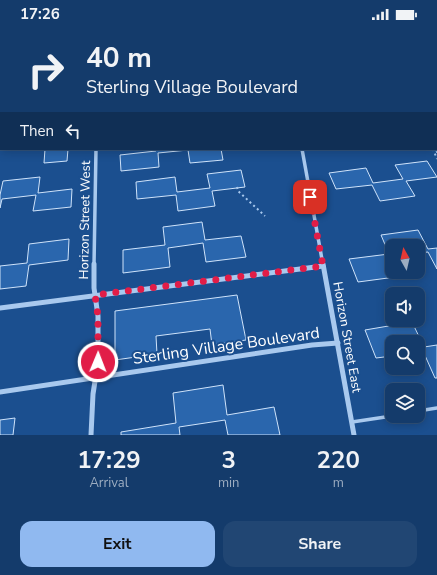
<!DOCTYPE html>
<style>
:root{--surface:#143b6b;--page:#214673;--text:#f1f3f6;--muted:#9dadc1;--line:#33557e;--accent:#90b9f0}
body{margin:0;font-family:"Nunito Sans",sans-serif;background:var(--page);color:var(--text);height:100vh;display:flex;flex-direction:column;font-size:15px;white-space:nowrap}
*{box-sizing:border-box;margin:0}
p{font-size:13px;color:var(--muted)}
.icon{flex:none;width:22px;height:22px;fill:none;stroke:currentColor;stroke-width:2;stroke-linecap:round;stroke-linejoin:round}
.map{position:relative;height:407px;overflow:hidden}
.drawer{display:flex;flex-direction:column;background:var(--surface);flex:1}
.drawer>*{flex:none}
.banner{position:absolute;left:0px;top:0px;width:437px;height:122px;box-shadow:0 2px 10px #0003,0 0 0 1px var(--line);background:#143b6b;color:var(--text);overflow:hidden}
.needle{width:26px;rotate:352deg}
.fabs{position:absolute;left:385px;top:211px;display:grid;gap:8px}
.fabs a{display:grid;place-items:center;width:40px;height:40px;border-radius:8px;background:var(--surface);box-shadow:0 2px 10px #0003,0 0 0 1px var(--line);font-size:20px}
.pin{position:absolute;display:grid;place-items:center;width:34px;height:34px;color:#fff;margin:-17px;border-radius:8px;box-shadow:0 2px 6px #0006}
.me{position:absolute;width:44px;margin:-22px;rotate:1deg;stroke-linejoin:round;filter:drop-shadow(0 0 3px #0008)}
.turn{display:flex;align-items:center;gap:14px;height:84px;padding:0 20px;font-size:18px}
.turn .icon{width:52px;height:52px;stroke-width:2.5}
.turn b{display:block;font-size:28px;line-height:34px}
.then{display:flex;align-items:center;height:38px;padding:0 20px;background:#0003;gap:8px;font-size:15px}
.eta{display:flex;justify-content:space-evenly;align-items:center;height:68px;text-align:center}
.eta b{font-size:24px;font-weight:700;line-height:28px}
.button{display:flex;gap:8px;margin-top:auto;padding:8px 20px}
.button a{flex:1;height:46px;border-radius:12px;background:var(--accent);color:#111;font-size:16px;font-weight:700;line-height:46px;text-align:center}
.button a+a{background:var(--page);color:var(--text)}
.status{display:flex;justify-content:space-between;align-items:center;height:28px;padding:0 20px;background:var(--surface);direction:ltr}
.status svg{height:11px;fill:currentColor}
.map>svg:first-child{display:block}
.water{fill:#123a6d;stroke:#9cc4f0}
.building{fill:#2a66ad;stroke:#cfe3fa}
.lines{fill:none;stroke-linecap:round;stroke-linejoin:round}
.path{stroke:#a9c9ee;stroke-width:2;stroke-dasharray:2 3;stroke-linecap:butt}
.service-far1{stroke:#a9c9ee;stroke-width:2}
.service{stroke:#a9c9ee;stroke-width:3.5}
.minor-far1{stroke:#a9c9ee;stroke-width:3.5}
.minor{stroke:#a9c9ee;stroke-width:5}
.route{stroke:#e11d48;stroke-width:7;stroke-dasharray:0 12.6}
.labels{text-anchor:middle;stroke-width:4;stroke-linejoin:round;paint-order:stroke}
.street-label{font-size:13px;fill:#fff;stroke:#1b4f8f}
.near-street-label{font-size:16px;fill:#fff;stroke:#1b4f8f}
</style>
<div class="status"><b>17:26</b><svg viewBox="0 0 49 12"><path d="M0 12V9h3v3zM5 12V6h3v6zM10 12V3h3v9zM15 12V0h3v12zM26 1h20v11H26zM47 4h2v5h-2z"/></svg></div>
<div class="map">
<svg width="437" height="407" viewBox="0 0 437 407">
<rect width="100%" height="100%" fill="#1b4f8f"/>
<path class="water" d="M375 0H437V125L435 121 436 1Z"/>
<g class="building">
<path d="M240 0H290V1H241Z"/>
<path d="M45 121H68L67 133 44 135Z"/>
<path d="M155 121H221L223 132 190 135 188 122 158 125 159 139 121 143 120 127 156 123Z"/>
<path d="M427 133 437 149 406 153 415 168 380 173 372 157 336 161 329 145 366 140 373 155 403 151 395 137Z"/>
<path d="M241 142 245 159 212 163 215 178 178 183 176 167 137 171 136 154 175 149 177 164 210 160 207 146Z"/>
<path d="M40 149 38 165 72 161 71 179 33 183 36 167 2 171 0 180V167L3 153Z"/>
<path d="M202 194 205 212 241 208 246 229 206 234 203 215 168 220 170 239 123 245V222L165 217 163 199Z"/>
<path d="M418 202 428 221 437 220V241L428 224 418 225V218H392V244H401L403 248 358 254 349 231 389 226 381 207Z"/>
<path d="M69 211 68 232 29 237 26 258 0 261V238L27 235 29 216Z"/>
<path d="M237 267 246 312 212 317 210 301 156 308 157 326 115 332V283Z"/>
<path d="M412 294 424 319 437 317V350H435L423 323 418 324V314H392V328L376 330 365 302Z"/>
<path d="M223 357 227 387 274 379 280 407H228L225 392 179 399 180 407H121V404L176 395 173 365Z"/>
<path d="M15 390 13 407H0V392Z"/>
</g>
<g class="lines">
<g class="path">
<path d="M433 121 437 131"/>
<path d="M237 159 238 163 265 188"/>
</g>
<g class="service-far1">
<path d="M60 0H62"/>
<path d="M0 59 1 55"/>
</g>
<g class="service">
<path d="M418 383 437 380"/>
<path d="M352 394 392 388"/>
</g>
<g class="minor-far1">
<path d="M302 121 323 237"/>
<path d="M94 237 96 121"/>
</g>
<g class="minor">
<path d="M323 236 354 407"/>
<path d="M0 280 323 238"/>
<path d="M0 364 312 317 338 315"/>
<path d="M91 407 93 366 98 334V288L94 260V236"/>
</g>
</g>
<g class="lines">
<path class="route" d="M98 334V288L95 267 323 238 310 169"/>
</g>
<g class="labels">
<g class="street-label">
<text transform="translate(84 192) rotate(-89)" y="5">Horizon Street West</text>
<text transform="translate(348 309) rotate(80)" y="5">Horizon Street East</text>
</g>
<g class="near-street-label">
<text transform="translate(226 317) rotate(-8)" y="6">Sterling Village Boulevard</text>
</g>
</g>
</svg>
<div class="fabs">
<a><svg class="needle" viewBox="-14 -14 28 28"><path d="M0-13l5 13h-10z" fill="#e53935"/><path d="M0 13l5-13h-10z" fill="#9dadc1"/></svg></a>
<a><svg class="icon" aria-label="sound" viewBox="0 0 24 24"><path d="M4 9h4l5-4v14l-5-4H4zM17 9q2 3 0 6"/></svg></a>
<a><svg class="icon" aria-label="search" viewBox="0 0 24 24"><circle cx="10" cy="10" r="6"/><path d="M15 15l6 6"/></svg></a>
<a><svg class="icon" aria-label="layers" viewBox="0 0 24 24"><path d="M12 4l9 5-9 5-9-5zM3 14l9 5 9-5"/></svg></a>
</div>
<div class="pin" style="left:310px;top:169px;background:#d93025"><svg class="icon" aria-label="arrive" viewBox="0 0 24 24"><path d="M6 21V4h12l-3 4 3 4H6"/></svg></div>
<svg class="me" style="left:98px;top:334px" viewBox="-20 -20 40 40"><circle r="17" fill="#e11d48" stroke="#fff" stroke-width="3"/><path d="M0-11L8 9 0 5-8 9z" fill="#fff"/></svg>
<div class="banner">
<div class="turn"><svg class="icon" aria-label="right" viewBox="0 0 24 24"><path d="M7 20v-9h11M14 6l5 5-5 5"/></svg><div><b>40 m</b>Sterling Village Boulevard</div></div>
<div class="then">Then<svg class="icon" aria-label="left" viewBox="0 0 24 24"><path d="M17 20v-9H6M10 6l-5 5 5 5"/></svg></div>
</div>
</div>
<section class="drawer">
<div class="eta">
<div><b>17:29</b><p>Arrival</p></div>
<div><b>3</b><p>min</p></div>
<div><b>220</b><p>m</p></div>
</div>
<div class="button"><a>Exit</a><a>Share</a></div>
</section>
